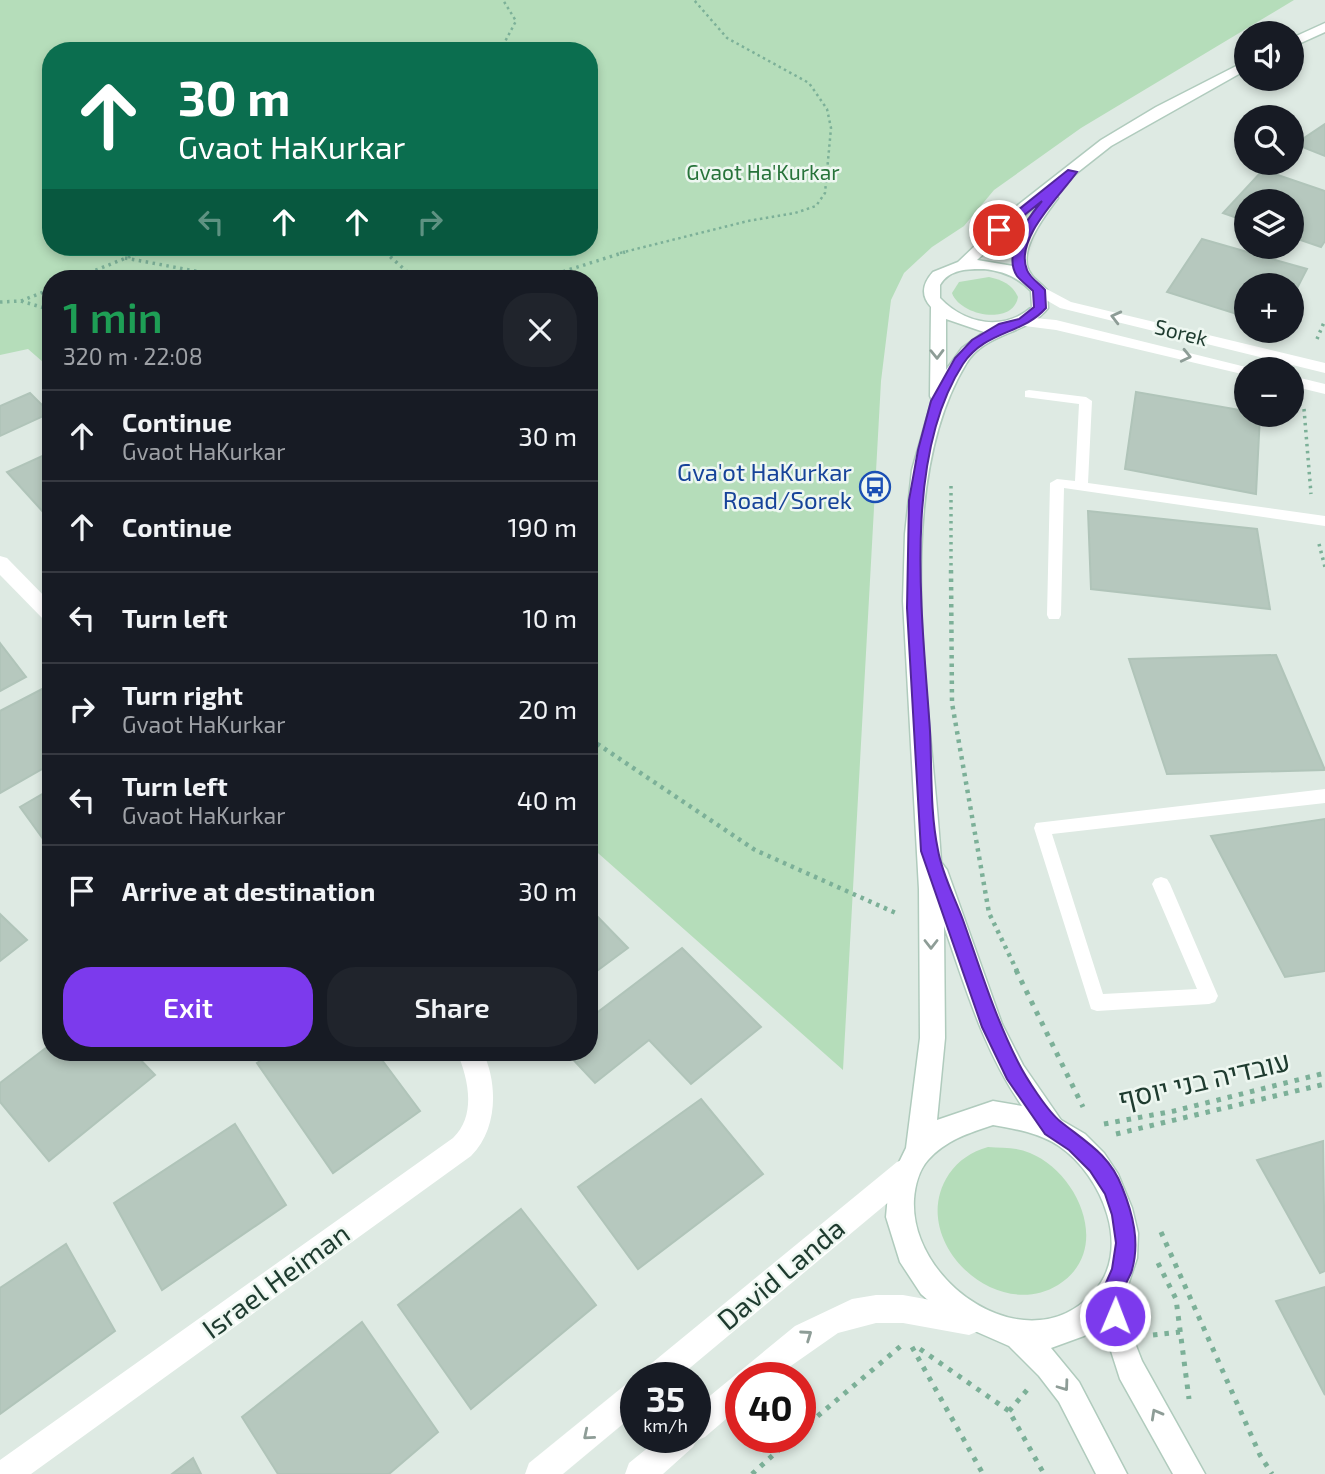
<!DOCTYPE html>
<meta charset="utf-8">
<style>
:root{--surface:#171b24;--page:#20242c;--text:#f1f3f6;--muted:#9ea1a6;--line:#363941;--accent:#7c3aed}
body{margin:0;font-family:"Exo 2",Heebo,sans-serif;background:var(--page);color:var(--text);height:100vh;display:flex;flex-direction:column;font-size:26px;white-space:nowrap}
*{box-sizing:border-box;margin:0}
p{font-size:23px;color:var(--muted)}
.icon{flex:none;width:38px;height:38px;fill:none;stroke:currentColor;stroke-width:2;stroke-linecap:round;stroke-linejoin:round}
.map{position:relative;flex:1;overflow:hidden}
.side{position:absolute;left:42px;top:270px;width:556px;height:791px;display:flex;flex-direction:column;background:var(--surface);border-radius:28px;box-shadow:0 4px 10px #0003}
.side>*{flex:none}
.hud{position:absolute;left:42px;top:42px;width:556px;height:214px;border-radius:28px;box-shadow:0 4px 10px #0003;background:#0b6e4f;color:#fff;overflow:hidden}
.tools{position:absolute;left:1234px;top:21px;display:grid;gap:14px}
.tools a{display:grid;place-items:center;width:70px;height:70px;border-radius:50%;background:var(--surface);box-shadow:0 4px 10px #0003;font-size:35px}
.speed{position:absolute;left:620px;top:1362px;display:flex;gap:14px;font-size:35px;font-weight:700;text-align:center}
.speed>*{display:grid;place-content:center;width:91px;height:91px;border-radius:50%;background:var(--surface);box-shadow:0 4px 10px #0003;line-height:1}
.speed small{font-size:18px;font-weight:400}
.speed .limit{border:10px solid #d22;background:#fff;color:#111}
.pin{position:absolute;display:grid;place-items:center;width:60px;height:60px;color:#fff;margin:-30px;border:4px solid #fff;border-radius:50%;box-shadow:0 2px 7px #0007}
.me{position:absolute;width:77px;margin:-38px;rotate:1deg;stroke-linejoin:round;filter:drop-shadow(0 0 5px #0008)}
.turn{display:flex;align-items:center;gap:24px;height:147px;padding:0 21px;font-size:32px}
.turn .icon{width:91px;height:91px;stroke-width:2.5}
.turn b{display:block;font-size:49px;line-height:60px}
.lanes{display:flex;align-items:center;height:66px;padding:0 21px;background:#0003;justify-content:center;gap:35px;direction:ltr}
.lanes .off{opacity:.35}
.round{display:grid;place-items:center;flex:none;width:74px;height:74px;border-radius:28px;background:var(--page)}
.head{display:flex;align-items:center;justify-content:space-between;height:119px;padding:0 21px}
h1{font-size:42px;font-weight:600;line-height:52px;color:#1e9e55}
.button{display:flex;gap:14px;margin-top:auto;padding:14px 21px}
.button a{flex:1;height:80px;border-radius:28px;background:var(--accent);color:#fff;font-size:28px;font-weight:600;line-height:80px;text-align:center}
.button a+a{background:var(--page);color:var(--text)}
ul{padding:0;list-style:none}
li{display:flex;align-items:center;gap:21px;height:91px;padding:0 21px;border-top:2px solid var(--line)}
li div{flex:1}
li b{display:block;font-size:26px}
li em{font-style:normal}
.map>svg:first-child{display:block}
.green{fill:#b5ddba;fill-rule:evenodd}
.building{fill:#b6c8be;stroke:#b0c4b9;stroke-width:2}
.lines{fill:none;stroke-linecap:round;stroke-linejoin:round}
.secondary-casing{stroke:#b0cbbd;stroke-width:3}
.path-far3{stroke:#7cb098;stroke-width:2.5;stroke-dasharray:2.5 3.5;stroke-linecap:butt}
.path-far2{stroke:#7cb098;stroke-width:3.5;stroke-dasharray:2.5 4.5;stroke-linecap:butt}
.path-far1{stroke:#7cb098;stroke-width:4.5;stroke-dasharray:3.5 5;stroke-linecap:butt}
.path{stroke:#7cb098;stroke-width:5;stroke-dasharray:4.5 7;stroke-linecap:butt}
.lane{fill:#fff;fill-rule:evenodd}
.street{fill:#fff;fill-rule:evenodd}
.secondary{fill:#fff;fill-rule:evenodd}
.oneway{stroke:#8e9d97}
.route{fill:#7c3aed;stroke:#51269a;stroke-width:2}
.labels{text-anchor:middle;stroke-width:5;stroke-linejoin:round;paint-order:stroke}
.far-park-label{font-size:21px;fill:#27733a;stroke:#eef7f1}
.far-street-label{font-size:21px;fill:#1e3b2f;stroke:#eef7f1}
.transit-label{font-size:24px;fill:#164399;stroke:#eef7f1;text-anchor:end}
.near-street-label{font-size:28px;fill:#1e3b2f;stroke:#eef7f1}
</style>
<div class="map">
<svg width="1325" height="1474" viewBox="0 0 1325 1474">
<rect width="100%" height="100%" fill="#deeae3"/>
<g class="green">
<path d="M0 0H1294L1081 128 994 190 964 226 932 247 904 273 891 300 881 381 843 1070 590 846V278H51V369L28 349 0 355ZM51 51H590V247H51Z"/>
<path d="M989 277C1002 280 1012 284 1018 297 1013 326 960 316 952 293L959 282Z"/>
<path d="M988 1147C1002 1148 1016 1147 1030 1153 1079 1173 1113 1251 1058 1285 994 1324 906 1238 949 1174 959 1160 971 1152 988 1147Z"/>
</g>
<g class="building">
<path d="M1325 124V156L1295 144Z"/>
<path d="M1263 170 1325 191V241L1321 247 1292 237V201H1246V221L1223 213Z"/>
<path d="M1202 239 1307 269 1292 298V285H1246V317L1167 292Z"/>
<path d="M1136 392 1246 411V415H1260L1256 494 1125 469Z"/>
<path d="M30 393 50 413 0 436V406Z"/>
<path d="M51 452V510L44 513 7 472Z"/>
<path d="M1088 511 1257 529 1270 609 1091 589Z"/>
<path d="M0 643 26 677 0 691Z"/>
<path d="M1276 655 1325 770 1167 774 1129 659Z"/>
<path d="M42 689 51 700V764L0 793V711Z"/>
<path d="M51 789V850L20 807Z"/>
<path d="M1325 819V971L1285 977 1211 836Z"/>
<path d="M590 909 628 948 590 976Z"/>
<path d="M0 914 27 940 0 961Z"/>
<path d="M682 948 761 1027 691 1084 649 1040 595 1083 566 1052H590V1018Z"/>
<path d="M51 1044V1052H133L155 1075 49 1161 0 1102V1083Z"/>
<path d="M274 1052H376L420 1111 333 1173 257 1063Z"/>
<path d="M701 1099 763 1174 638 1269 578 1187Z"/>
<path d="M235 1124 286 1205 162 1290 114 1203Z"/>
<path d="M1323 1141 1325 1271 1320 1273 1257 1160Z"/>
<path d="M521 1209 596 1305 471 1409 398 1305Z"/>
<path d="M66 1244 115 1331 0 1414V1288Z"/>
<path d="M1325 1287V1395L1276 1301Z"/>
<path d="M362 1322 438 1432 389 1474H278L242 1417Z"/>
<path d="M193 1458 201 1474H172Z"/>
</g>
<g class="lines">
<g class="secondary-casing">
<g id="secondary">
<path d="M1325 23V32L1292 47V38Z"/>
<path d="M1246 61V70L1111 146 1050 194 1058 198C1046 214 1015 253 1031 274 1035 280 1042 284 1047 290L1048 308C1027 335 985 332 966 364 888 493 933 717 941 862L947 870 1002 1024 1023 1065 1061 1120 1085 1134 1104 1153 1118 1174 1132 1208 1138 1233 1137 1258 1125 1294 1133 1338 1142 1361 1205 1474H1173L1120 1379 1102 1323 1084 1336 1051 1348 1079 1382 1127 1474H1096L1059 1402 1039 1376 1009 1346 952 1321 921 1294 900 1262 886 1217 889 1183 906 1148 920 1038 919 889 903 601 905 534 912 470 932 400 930 396 931 307C920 295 923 283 933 272L958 262 1018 205 1101 140 1156 107ZM1041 201 1019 233 1013 266 977 260ZM984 269C1003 271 1018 277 1031 291L1032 307C1003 332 965 324 940 298V285C949 269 968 269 984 269ZM946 319 984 332 962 348 946 370ZM944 926C966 989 984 1051 1022 1106L993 1101 937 1120 945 1038ZM993 1125C1016 1129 1039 1133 1059 1146 1102 1175 1134 1251 1092 1294 1026 1364 909 1282 914 1199 915 1186 919 1170 928 1160 946 1140 969 1133 993 1125Z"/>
</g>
</g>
<g class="path-far3">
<path d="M500 51 516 21 503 0"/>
<path d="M384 247 387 253"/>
<path d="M137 253 153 247"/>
<path d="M620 253 748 221 795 213 816 206 825 193 831 128 827 109 809 83 727 38 694 0"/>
</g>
<g class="path-far2">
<path d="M385 252 414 278"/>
<path d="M125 258 233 278"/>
<path d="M76 278 141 252"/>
<path d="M543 278 625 252"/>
<path d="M21 301 51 310"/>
<path d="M0 302 21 301 51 289"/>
<path d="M1317 339 1325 320"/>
<path d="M1304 409 1311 494"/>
<path d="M951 486V571"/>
<path d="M1319 544 1325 567"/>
</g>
<g class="path-far1">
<path d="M951 570 952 703 989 913 1017 971"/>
<path d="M590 739 755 850 898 914"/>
</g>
<g class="path">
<path d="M1016 970 1083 1107"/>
<path d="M1104 1124 1174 1111 1325 1073"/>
<path d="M1116 1134 1325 1084"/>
<path d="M1161 1232 1260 1455 1272 1474"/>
<path d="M1158 1263 1176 1299 1189 1399"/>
<path d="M1153 1335 1180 1332"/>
<path d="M912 1347 983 1474"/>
<path d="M920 1349 1009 1411 1044 1474"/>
<path d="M1009 1411 1027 1390"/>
<path d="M800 1431 902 1345"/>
<path d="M752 1474 793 1437"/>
</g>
<g class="lane">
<path d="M1029 390 1086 397 1092 401 1088 483 1325 516V526L1064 488 1061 615 1059 619H1049L1047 615 1050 483 1057 479 1075 481 1079 404 1025 397V391Z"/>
<path d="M1325 789V803L1052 834 1103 994 1197 989 1152 884 1155 879 1161 877 1167 879 1170 884 1218 996 1215 1002 1209 1004 1097 1011 1091 1009 1034 828 1036 823Z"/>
</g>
<g class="street">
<path d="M1039 285 1071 302 1325 363V373L1060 308 1034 293 1031 290Z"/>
<path d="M1023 317 1056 320 1254 369H1246V375L1056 330 1017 325V319Z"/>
<path d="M1292 376 1325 384V394L1292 386Z"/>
<path d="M0 556 7 558 51 603V622L44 620 0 575Z"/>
<path d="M457 1052H483C498 1084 498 1129 471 1156L31 1474H0V1460L453 1138C477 1115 468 1078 457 1052Z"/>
<path d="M906 1158 915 1162 919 1171 915 1180 679 1377H643L647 1367 897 1162Z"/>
<path d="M876 1295H903L969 1307 979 1311 983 1321 979 1331 969 1335 903 1323H876L838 1333 775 1377H740V1407L705 1437 696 1441 693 1447 663 1474H625L629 1463 661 1437H695V1408L795 1326 852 1299Z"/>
<path d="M635 1380V1414L563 1474H525L529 1463 625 1385Z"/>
</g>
<use href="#secondary" class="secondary"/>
</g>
<defs><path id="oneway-chevron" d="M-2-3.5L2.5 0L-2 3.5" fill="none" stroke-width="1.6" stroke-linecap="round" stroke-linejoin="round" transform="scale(1.75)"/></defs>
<g class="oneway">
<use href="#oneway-chevron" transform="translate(1116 317) rotate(-166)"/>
<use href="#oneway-chevron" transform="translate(937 354) rotate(89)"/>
<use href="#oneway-chevron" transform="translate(1186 356) rotate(13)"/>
<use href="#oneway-chevron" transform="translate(931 944) rotate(90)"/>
<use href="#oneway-chevron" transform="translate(807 1335) rotate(-35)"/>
<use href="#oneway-chevron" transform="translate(1064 1386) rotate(54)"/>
<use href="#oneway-chevron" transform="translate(1156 1414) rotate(-119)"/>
<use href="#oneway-chevron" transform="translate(588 1435) rotate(140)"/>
</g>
<path class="route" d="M1068 170 1077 172C1060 196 1014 239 1027 270 1030 278 1040 284 1045 290L1046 308C1022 335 986 330 963 364 901 460 923 623 930 731 932 770 930 812 938 850 942 874 955 898 963 920 980 968 995 1017 1018 1062 1026 1078 1048 1112 1061 1122 1086 1142 1110 1155 1122 1187 1133 1214 1140 1242 1132 1270 1130 1278 1122 1287 1122 1296 1122 1307 1127 1313 1123 1324L1115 1327 1108 1324 1101 1294 1112 1269 1116 1243 1112 1215 1105 1194 1090 1171 1069 1150 1045 1134 1007 1079 982 1027 921 851 907 608 909 500 918 450 931 401 955 358 972 340 999 324 1019 319 1034 307 1033 291C1028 286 1021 281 1017 276 1002 253 1028 218 1042 201L1003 232 993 230Z"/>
<defs>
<g id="bus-ring" transform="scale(1.575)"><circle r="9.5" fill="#eef7f1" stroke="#1a4fb4" stroke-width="1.5"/><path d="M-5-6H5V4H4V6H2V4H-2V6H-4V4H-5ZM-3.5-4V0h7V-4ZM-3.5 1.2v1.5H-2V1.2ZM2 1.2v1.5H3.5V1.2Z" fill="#1a4fb4"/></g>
</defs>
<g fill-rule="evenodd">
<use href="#bus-ring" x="875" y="487"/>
</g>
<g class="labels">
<g class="far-park-label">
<text x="763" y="180">Gvaot Ha'Kurkar</text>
</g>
<g class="far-street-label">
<text transform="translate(1181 333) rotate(14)" y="7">Sorek</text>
</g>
<g class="transit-label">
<text x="852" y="481">Gva'ot HaKurkar<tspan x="852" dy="28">Road/Sorek</tspan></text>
</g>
<g class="near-street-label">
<text transform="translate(1204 1080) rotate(-13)" y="10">עובדיה בני יוסף</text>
<text transform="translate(781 1274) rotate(-40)" y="10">David Landa</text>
<text transform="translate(276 1281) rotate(-36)" y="10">Israel Heiman</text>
</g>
</g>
</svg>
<div class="tools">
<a><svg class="icon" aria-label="sound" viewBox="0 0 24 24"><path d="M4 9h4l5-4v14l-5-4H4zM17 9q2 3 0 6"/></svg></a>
<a><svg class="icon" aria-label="search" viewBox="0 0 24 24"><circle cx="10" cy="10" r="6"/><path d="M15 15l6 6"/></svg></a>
<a><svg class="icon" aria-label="layers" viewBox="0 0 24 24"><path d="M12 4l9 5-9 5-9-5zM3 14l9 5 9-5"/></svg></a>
<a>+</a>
<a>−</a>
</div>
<div class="speed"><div>35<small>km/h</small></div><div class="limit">40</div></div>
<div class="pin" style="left:999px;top:230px;background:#d93025"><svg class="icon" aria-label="arrive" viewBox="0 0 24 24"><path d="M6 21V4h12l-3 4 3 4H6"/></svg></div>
<svg class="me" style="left:1115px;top:1316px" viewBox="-20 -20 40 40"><circle r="17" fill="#7c3aed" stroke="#fff" stroke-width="3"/><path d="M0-11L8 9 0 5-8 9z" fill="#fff"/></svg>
<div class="hud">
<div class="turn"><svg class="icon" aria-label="ahead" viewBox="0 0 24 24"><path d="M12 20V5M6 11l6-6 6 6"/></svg><div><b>30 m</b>Gvaot HaKurkar</div></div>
<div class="lanes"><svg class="icon off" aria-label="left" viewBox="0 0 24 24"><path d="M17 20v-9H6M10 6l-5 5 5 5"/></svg><svg class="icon" aria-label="ahead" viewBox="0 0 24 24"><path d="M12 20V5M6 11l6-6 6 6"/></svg><svg class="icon" aria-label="ahead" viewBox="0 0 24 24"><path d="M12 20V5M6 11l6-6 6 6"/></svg><svg class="icon off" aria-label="right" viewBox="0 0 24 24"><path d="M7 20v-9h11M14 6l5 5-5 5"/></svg></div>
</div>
<section class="side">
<div class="head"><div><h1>1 min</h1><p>320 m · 22:08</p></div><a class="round"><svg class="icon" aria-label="close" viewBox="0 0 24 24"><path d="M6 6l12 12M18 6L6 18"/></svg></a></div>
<ul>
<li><svg class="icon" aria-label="ahead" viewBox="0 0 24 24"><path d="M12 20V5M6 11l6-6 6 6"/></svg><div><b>Continue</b><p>Gvaot HaKurkar</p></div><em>30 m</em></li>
<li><svg class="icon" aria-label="ahead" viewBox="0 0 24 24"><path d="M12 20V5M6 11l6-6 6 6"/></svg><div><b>Continue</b></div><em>190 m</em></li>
<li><svg class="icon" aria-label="left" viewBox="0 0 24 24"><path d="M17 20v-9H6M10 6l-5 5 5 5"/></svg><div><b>Turn left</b></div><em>10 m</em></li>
<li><svg class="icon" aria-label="right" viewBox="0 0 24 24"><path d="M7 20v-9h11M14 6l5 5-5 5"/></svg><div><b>Turn right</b><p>Gvaot HaKurkar</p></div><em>20 m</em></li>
<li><svg class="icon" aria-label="left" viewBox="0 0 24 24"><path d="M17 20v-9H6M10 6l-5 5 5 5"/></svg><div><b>Turn left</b><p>Gvaot HaKurkar</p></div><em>40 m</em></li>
<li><svg class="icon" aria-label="arrive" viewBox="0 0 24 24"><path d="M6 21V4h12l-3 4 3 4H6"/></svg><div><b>Arrive at destination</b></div><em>30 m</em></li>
</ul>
<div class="button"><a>Exit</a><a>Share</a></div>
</section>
</div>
